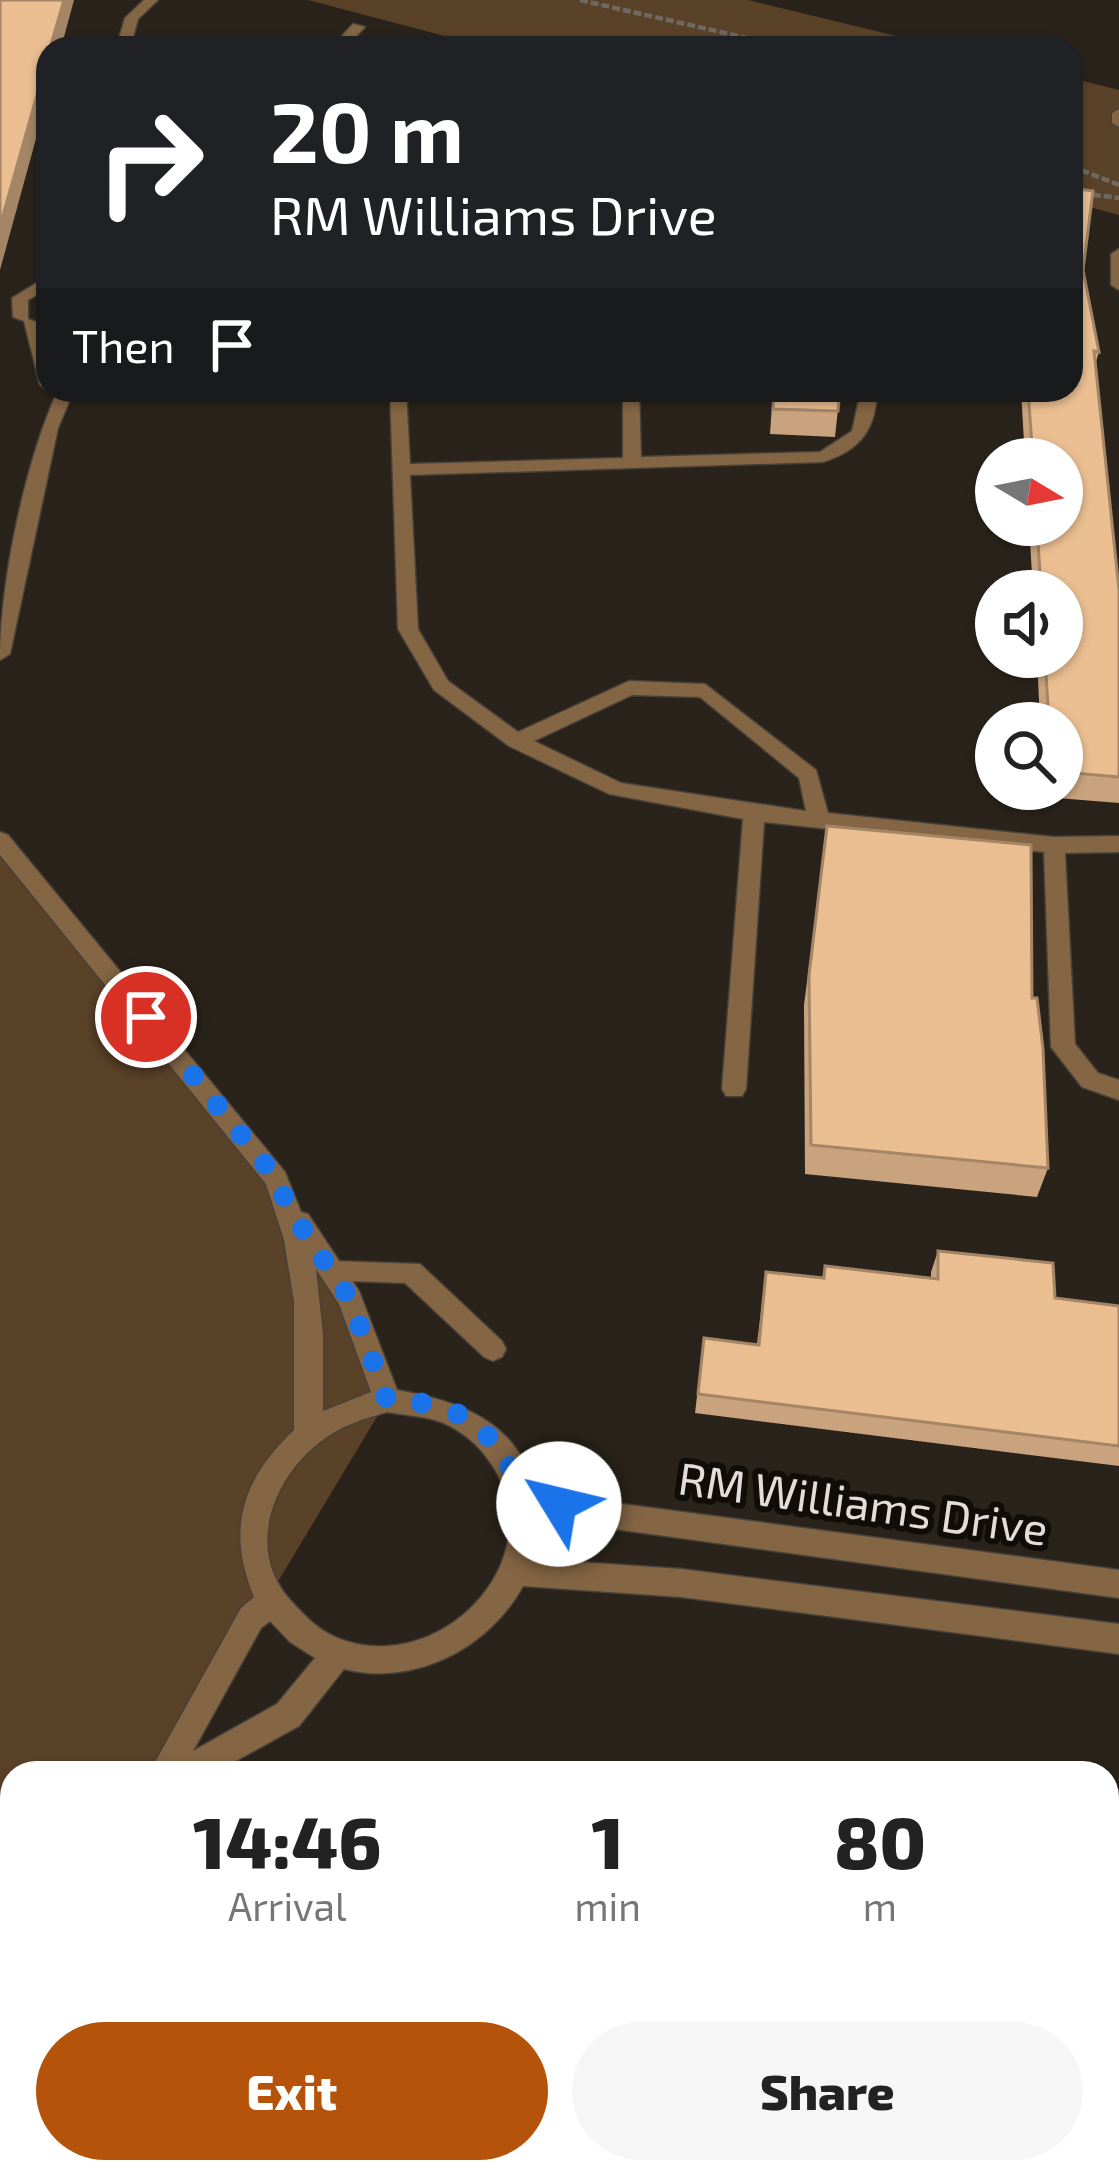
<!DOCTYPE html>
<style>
:root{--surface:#fff;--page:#f6f6f6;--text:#222;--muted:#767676;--accent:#b45309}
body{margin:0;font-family:"Exo 2",sans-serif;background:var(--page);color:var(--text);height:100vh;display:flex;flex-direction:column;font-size:45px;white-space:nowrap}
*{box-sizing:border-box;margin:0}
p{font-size:39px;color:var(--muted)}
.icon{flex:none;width:66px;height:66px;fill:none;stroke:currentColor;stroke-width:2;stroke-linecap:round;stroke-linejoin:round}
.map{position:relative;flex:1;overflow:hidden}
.sheet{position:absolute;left:0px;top:1761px;width:1119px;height:423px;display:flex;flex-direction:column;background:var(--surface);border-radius:36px 36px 0 0;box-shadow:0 3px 9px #0004}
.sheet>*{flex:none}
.hud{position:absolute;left:36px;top:36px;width:1047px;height:366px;border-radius:36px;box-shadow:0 3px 9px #0004;background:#202124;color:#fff;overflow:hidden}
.needle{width:78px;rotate:100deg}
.controls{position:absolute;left:975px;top:438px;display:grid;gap:24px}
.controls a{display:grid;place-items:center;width:108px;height:108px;border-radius:50%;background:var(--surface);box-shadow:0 3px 9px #0004;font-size:60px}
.pin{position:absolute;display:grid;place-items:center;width:102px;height:102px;color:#fff;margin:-51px;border:6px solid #fff;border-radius:50%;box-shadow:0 3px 12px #0007}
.me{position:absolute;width:132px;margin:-66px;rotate:306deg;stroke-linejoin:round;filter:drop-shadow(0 0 9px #0008)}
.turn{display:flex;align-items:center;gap:42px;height:252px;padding:0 36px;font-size:54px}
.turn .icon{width:156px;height:156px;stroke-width:2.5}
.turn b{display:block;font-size:84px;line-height:102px}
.then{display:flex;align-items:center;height:114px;padding:0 36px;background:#0003;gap:24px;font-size:45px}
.eta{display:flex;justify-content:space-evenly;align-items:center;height:204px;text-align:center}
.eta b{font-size:72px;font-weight:800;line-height:84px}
.primary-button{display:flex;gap:24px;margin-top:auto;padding:24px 36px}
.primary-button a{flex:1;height:138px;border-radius:72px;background:var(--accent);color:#fff;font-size:48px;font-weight:800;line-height:138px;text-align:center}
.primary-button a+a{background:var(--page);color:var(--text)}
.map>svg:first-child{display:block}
.green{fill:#5a4228}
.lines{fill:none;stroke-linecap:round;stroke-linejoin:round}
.service-casing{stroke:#474139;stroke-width:3}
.minor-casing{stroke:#474139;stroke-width:3}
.path-far1{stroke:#706963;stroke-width:4.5;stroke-dasharray:8 3;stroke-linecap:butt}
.path{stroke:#706963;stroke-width:9;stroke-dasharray:15 8;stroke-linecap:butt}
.service{fill:#846544;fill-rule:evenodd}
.minor{fill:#846544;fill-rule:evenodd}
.wall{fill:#c9a37d}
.shaded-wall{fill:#a48566}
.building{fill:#eabe91;stroke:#a48566;stroke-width:3}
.route{stroke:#1a73e8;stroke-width:21;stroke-dasharray:0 37.8}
.labels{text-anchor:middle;stroke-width:12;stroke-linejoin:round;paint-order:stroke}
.street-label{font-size:45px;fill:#e2ddd8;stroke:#100d09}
</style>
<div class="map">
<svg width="1119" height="2183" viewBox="0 0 1119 2183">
<rect width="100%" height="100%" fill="#2a231b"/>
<g class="green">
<path d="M308 0H748L946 48H490Z"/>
<path d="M1071 78 1119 90V215L1071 202Z"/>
<path d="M0 841 290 1210 387 1400 163 1773H12V1944L0 1957Z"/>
</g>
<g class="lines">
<g class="service-casing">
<g id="service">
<path d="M353 24 365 27 345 48H331Z"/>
<path d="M1119 109V127L1112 123V113Z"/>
<path d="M1119 249V290L1111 285V254Z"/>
<path d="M390 390H406L410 464 623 458V390H639L641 457 820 452 852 431 861 390H877C876 429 861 450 823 462L410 475 418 629 448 681 518 732 629 681 705 684 816 770 828 813 1054 837 1119 836V852L1065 853 1075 1044 1098 1073 1119 1080V1100L1082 1087 1051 1047 1044 852 764 822 746 1089 742 1096H726L722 1089 743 819 609 794 509 746 434 690 398 629ZM632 695 700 697 799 778 806 811 621 783 534 741Z"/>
<path d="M334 1261 420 1264 502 1341 506 1349 502 1357 493 1361 484 1357 405 1283 325 1280 321 1272 325 1264Z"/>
</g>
</g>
<g class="minor-casing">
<g id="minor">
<path d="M144 0H158L138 19 130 48H116L125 18Z"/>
<path d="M48 276V288L28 300V319L39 323 48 355V390L40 385 24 321 13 317 12 298Z"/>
<path d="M58 390H74L58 428 10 654 0 660C0 582 25 462 58 390Z"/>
<path d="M0 832 8 835 285 1172 301 1212 308 1214 359 1291 397 1390C454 1400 517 1420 532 1485L592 1500 1119 1570V1598L592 1526 539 1513 535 1559 681 1569 1119 1624V1654L681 1597 523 1586C489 1648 415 1687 344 1669L299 1726 214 1773H149L241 1608 254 1597C226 1530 242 1479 294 1430V1302L284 1240 266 1184 0 855ZM316 1269 339 1304 371 1392 323 1411V1334ZM387 1412C404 1415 425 1416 441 1422 461 1430 479 1445 490 1462 558 1559 436 1683 333 1636 316 1628 304 1615 291 1601 245 1551 272 1479 320 1442 340 1426 363 1419 387 1412ZM270 1621 290 1642 315 1658 277 1704 193 1751 261 1628Z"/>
<path d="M12 1939V1977L0 1982V1944Z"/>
<path d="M0 2135 12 2140V2172H29L34 2183H0Z"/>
</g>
</g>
<g class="path-far1">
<path d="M580 0 791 48"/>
<path d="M1071 166 1119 185"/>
<path d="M1071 192 1119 198"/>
</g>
<path class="path" d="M0 1858 12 1867"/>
<use href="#service" class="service"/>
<use href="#minor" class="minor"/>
</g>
<g class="wall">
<path d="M1083 270 1099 352 1095 365 1119 590V803L1045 797 1044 789H1062V723H1040L1037 657H1062V591H1033L1029 525H1062V459H1025L1021 390H1071Z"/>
<path d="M542 390H605L543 393Z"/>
<path d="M773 390H840L835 437 770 434Z"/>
<path d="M827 826 1032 998 1048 1168 1037 1197 805 1174 804 1005Z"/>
<path d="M938 1251 1055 1298 1119 1306V1466L695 1413 704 1338 757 1344 766 1272 822 1278 825 1266 931 1278V1272Z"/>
</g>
<g class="shaded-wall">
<path d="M64 0H74L61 48H50Z"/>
<path d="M48 56V95L0 270V226Z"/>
</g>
<g class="building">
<path d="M0 0H64L50 48H48V56L0 226Z"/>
<path d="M1071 188 1093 191 1083 270 1099 352 1094 351 1119 590V777L1062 772V723H1049L1045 657H1062V591H1041L1037 525H1062V459H1033L1028 390H1071Z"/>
<path d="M774 390H840L838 411 773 409Z"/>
<path d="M827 826 1031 845 1032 998H1037L1043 1049 1048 1168 811 1145 809 975Z"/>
<path d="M938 1251 1053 1263 1055 1298 1119 1306V1446L698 1394 704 1338 759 1345 766 1272 824 1278 825 1266 938 1279Z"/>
</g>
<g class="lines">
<path class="route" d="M146 1017 276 1178 290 1210 350 1299 387 1400C464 1402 494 1428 525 1496L559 1504"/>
</g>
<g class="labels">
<g class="street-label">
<text transform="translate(863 1504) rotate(8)" y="16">RM Williams Drive</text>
</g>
</g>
</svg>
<div class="controls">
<a><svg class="needle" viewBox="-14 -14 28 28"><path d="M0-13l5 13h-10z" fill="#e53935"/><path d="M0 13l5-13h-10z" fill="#767676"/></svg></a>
<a><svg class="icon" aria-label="sound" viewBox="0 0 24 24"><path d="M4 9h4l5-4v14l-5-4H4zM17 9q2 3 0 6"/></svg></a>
<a><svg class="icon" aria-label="search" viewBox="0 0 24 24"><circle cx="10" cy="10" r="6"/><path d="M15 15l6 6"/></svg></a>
</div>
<div class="pin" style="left:146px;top:1017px;background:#d93025"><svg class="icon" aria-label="arrive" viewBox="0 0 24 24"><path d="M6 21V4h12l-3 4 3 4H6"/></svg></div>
<svg class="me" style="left:559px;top:1504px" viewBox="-20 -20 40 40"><circle r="19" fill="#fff"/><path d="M0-13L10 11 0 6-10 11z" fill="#1a73e8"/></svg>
<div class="hud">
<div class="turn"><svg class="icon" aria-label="right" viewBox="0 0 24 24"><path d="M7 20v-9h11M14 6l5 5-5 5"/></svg><div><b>20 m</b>RM Williams Drive</div></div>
<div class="then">Then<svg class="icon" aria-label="arrive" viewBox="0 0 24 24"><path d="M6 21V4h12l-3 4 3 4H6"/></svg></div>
</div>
<section class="sheet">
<div class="eta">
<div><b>14:46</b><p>Arrival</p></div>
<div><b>1</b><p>min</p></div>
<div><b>80</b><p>m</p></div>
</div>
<div class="primary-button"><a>Exit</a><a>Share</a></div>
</section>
</div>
